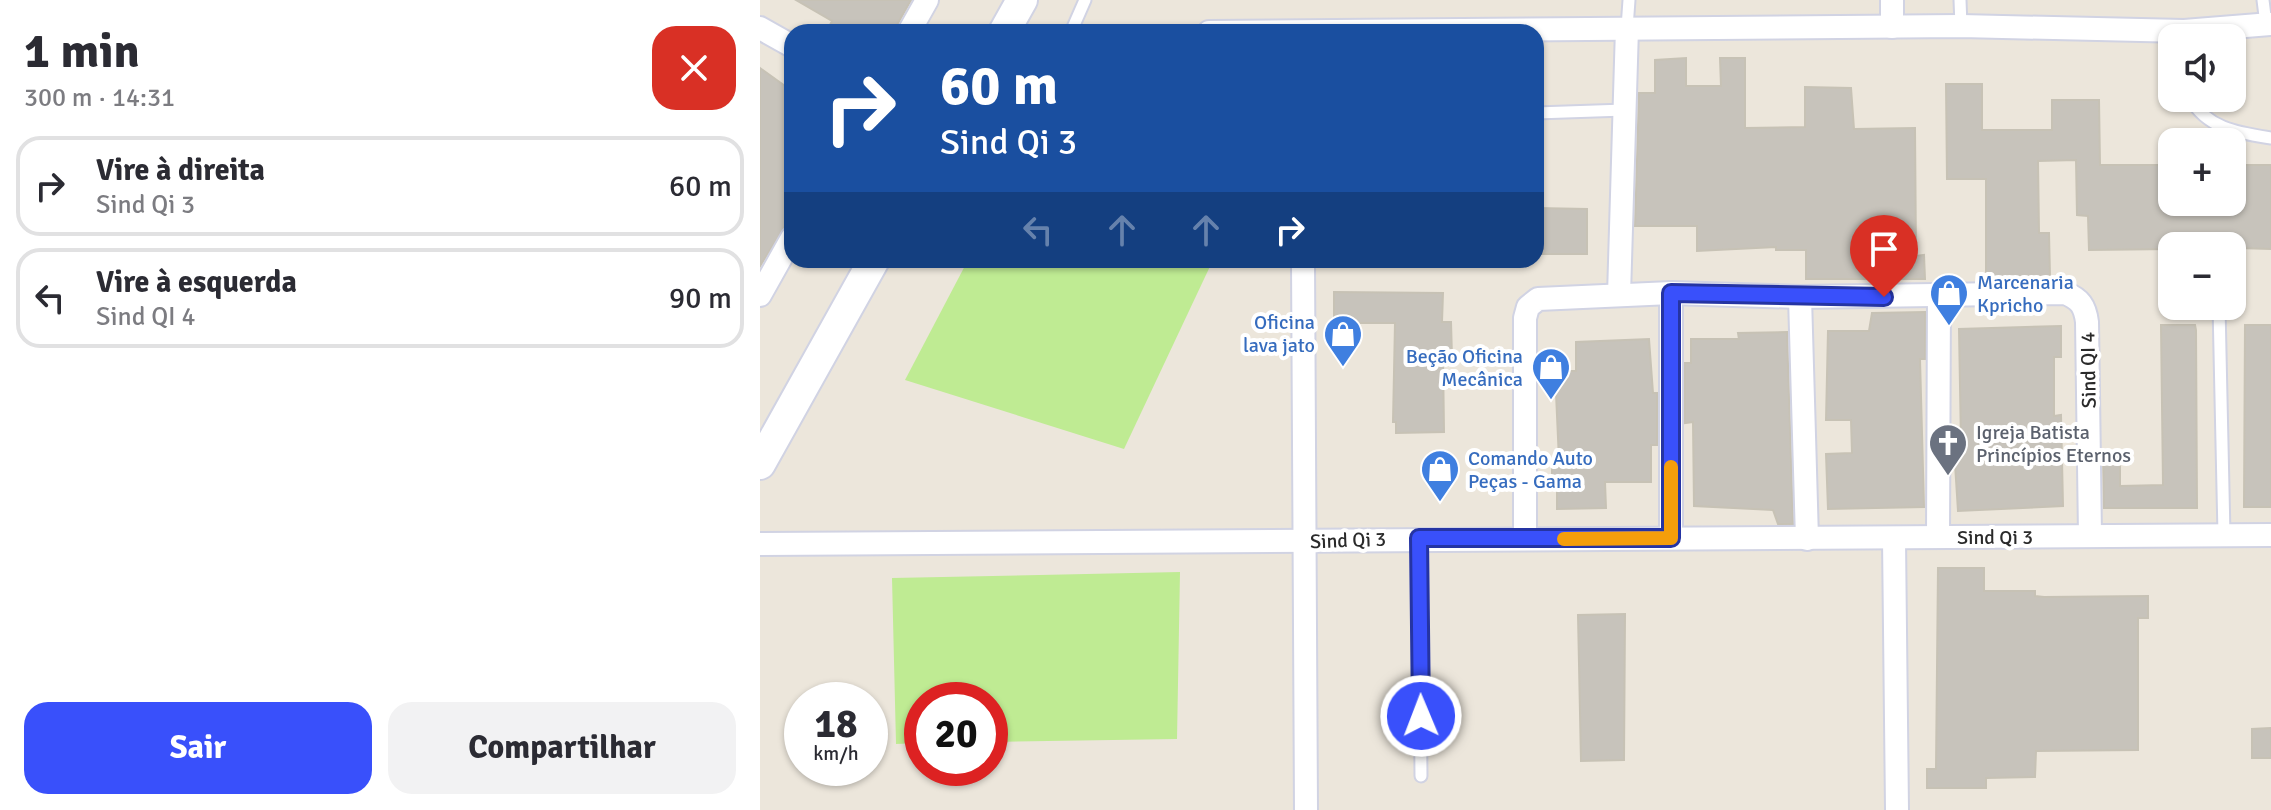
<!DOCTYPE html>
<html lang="pt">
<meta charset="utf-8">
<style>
:root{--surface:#fff;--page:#f2f2f3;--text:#2b2b33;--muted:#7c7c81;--line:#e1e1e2;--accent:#3950fb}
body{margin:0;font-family:Signika,sans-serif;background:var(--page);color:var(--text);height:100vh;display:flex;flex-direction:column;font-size:30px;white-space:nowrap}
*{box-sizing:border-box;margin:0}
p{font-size:26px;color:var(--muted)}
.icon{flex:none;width:44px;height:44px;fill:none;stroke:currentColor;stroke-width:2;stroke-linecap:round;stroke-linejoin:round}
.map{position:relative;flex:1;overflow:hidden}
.panel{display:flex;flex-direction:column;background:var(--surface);width:760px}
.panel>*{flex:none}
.banner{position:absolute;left:24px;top:24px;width:760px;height:244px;border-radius:24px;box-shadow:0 2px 6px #0004;background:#1a4fa0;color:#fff;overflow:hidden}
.tools{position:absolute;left:1398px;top:24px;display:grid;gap:16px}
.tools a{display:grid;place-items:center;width:88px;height:88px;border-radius:16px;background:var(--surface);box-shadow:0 2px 6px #0004;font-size:40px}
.speed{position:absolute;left:24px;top:682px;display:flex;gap:16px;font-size:40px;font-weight:700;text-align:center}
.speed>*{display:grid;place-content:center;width:104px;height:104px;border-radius:50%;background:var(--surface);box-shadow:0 2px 6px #0004;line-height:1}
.speed small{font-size:20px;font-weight:400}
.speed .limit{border:12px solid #d22;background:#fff;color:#111}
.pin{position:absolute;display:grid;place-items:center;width:68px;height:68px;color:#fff;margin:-82px -34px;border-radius:50% 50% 50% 0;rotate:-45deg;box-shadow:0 0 8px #0007}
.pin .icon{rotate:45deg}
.me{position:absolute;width:88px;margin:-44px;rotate:359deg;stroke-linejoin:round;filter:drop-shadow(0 0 6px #0008)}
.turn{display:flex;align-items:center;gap:28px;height:168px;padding:0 24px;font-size:36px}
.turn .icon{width:104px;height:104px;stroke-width:2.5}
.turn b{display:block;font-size:56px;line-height:68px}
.lanes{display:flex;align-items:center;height:76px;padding:0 24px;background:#0003;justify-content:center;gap:40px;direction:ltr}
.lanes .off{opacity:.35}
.round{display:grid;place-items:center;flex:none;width:84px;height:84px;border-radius:24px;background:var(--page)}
.headline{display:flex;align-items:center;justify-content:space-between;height:136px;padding:0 24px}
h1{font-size:48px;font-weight:700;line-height:60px}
.button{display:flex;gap:16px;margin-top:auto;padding:16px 24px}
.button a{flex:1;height:92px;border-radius:24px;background:var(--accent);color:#fff;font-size:32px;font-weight:700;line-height:92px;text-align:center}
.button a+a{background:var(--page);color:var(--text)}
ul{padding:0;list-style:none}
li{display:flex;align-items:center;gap:24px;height:100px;margin:0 16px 12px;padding:0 8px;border:4px solid var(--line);border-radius:24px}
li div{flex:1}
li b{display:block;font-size:30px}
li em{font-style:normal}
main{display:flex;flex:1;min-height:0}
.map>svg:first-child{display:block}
.pitch{fill:#bfeb93}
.building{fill:#c7c3bb;stroke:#c7c2b5;stroke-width:2}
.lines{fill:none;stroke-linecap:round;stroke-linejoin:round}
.lane-casing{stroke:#d1d3e3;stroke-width:15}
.street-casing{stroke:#d1d3e3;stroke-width:26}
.secondary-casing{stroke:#d1d3e3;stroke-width:34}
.lane{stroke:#fff;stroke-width:11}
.street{stroke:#fff;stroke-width:22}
.secondary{stroke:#fff;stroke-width:30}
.route-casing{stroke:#2534a3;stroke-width:20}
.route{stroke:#3950fb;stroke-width:14}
.slow{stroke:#f59e0b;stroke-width:14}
.labels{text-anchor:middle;stroke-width:8;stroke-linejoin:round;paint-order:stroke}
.shop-label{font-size:20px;fill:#366cbe;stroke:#fff;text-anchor:start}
.street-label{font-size:20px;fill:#2a2a2a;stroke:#fff}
.worship-label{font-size:20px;fill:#5b616d;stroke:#fff;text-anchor:start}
</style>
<main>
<section class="panel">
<div class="headline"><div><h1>1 min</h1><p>300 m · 14:31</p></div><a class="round" style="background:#d93025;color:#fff"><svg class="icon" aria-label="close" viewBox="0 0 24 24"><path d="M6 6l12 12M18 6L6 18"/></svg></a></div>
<ul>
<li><svg class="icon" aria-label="right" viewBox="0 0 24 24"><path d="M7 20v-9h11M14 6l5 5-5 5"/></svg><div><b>Vire à direita</b><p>Sind Qi 3</p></div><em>60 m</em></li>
<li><svg class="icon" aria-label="left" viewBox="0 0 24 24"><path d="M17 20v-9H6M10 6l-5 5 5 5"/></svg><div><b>Vire à esquerda</b><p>Sind QI 4</p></div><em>90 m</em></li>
</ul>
<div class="button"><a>Sair</a><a>Compartilhar</a></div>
</section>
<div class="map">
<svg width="1511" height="810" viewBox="0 0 1511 810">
<rect width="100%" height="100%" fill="#ece6db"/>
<g class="pitch">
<path d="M208 260H453L364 449 145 380Z"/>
<path d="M420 572 417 739 230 742V700H162V743L136 744 132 578Z"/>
</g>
<g class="building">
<path d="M36 0H151L133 32H78L69 27 72 21Z"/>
<path d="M926 58V86H961L960 58H985V128L1045 127V87L1091 88 1094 129 1155 128 1156 256 1164 255 1165 279H1046V250H1016V247L937 251V226H875L879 93H895V60Z"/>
<path d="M0 68 32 91V215L0 266Z"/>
<path d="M1186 84H1222V130H1292V100H1339L1340 165H1412V202H1472V165H1511V249L1412 246V249L1329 250 1328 216 1317 215 1316 160 1278 161 1279 233H1289L1290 277H1226V179H1187Z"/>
<path d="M776 208 827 209V254H776Z"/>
<path d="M574 292 683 293 682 322H691L692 357 683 358 684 432 636 433V422H633L635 323H574Z"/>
<path d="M1165 312V359H1160L1164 507 1068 509 1066 454 1092 453 1091 420H1066L1068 331H1109L1112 313Z"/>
<path d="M1401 325H1435L1436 330 1437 508H1344L1343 453H1360V486L1403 485Z"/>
<path d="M1485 325H1511V507H1484Z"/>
<path d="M1301 326V357H1294V416L1301 415 1303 506 1198 511 1194 448 1195 444 1201 443 1199 329Z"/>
<path d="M1027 332 1033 524H1018L1013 510 934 506 933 422 925 423V363H931V339H979L978 333Z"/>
<path d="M889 339 893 393H897V445H891V482H845L846 508 797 509V483H792V461L799 460 795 371H816V342Z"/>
<path d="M1178 568H1224V591H1275V596L1284 597 1388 596V618H1378V750L1276 751 1275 777 1226 778V788H1167V769H1176Z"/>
<path d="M865 614 864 760 821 761 818 615Z"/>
<path d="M1511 728V758H1492V729Z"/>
</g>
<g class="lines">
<g class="lane-casing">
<g id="lane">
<path d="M1200 0 1201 26"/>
<path d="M1503 0 1506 24"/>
<path d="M867 28 869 0"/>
<path d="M311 32 325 0"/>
<path d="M1430 98C1447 129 1479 133 1511 138"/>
<path d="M776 113 865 110"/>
<path d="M1459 306 1464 535"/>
<path d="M659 538 661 776"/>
</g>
</g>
<g class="street-casing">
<g id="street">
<path d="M1132 0V27"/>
<path d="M0 28 32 46"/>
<path d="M149 32 167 0"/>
<path d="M449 32 1201 26 1424 31 1511 24"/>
<path d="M543 260 546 810"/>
<path d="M911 293V538"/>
<path d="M0 295 32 238"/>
<path d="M859 295 867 28"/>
<path d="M1040 297 1047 539"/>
<path d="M1178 537 1179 296"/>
<path d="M765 539V318L768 307 778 299 911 293 1040 297 1305 293C1320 299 1325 306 1327 322L1330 536"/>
<path d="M1134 539 1137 810"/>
<path d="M0 544 1511 535"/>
</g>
</g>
<g class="secondary-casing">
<g id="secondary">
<path d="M244 32 262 0"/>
<path d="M0 464 114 260"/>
</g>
</g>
<use href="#lane" class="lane"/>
<use href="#street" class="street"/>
<use href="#secondary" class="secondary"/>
</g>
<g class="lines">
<g class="route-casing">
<path id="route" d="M661 716 659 538H911V293L1124 297"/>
</g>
<use href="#route" class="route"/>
<path class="slow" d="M804 539 911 538V467"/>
</g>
<defs>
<g id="shop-pin" transform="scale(2)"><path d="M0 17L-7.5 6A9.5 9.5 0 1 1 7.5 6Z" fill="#3f7fe0" stroke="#fff"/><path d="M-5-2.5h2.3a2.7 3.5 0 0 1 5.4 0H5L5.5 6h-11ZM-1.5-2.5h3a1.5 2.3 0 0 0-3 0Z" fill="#fff"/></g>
<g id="church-pin" transform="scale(2)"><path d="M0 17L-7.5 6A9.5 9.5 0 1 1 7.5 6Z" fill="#6b7280" stroke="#fff"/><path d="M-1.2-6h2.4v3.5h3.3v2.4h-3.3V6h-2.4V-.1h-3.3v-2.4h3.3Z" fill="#fff"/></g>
</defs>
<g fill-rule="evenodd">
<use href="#shop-pin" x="1189" y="293"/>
<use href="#shop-pin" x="583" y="334"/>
<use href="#shop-pin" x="791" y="367"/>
<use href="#church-pin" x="1188" y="443"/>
<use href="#shop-pin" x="680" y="469"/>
</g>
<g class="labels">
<g class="shop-label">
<text x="1217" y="289">Marcenaria<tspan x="1217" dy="23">Kpricho</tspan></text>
<text x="555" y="329" text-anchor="end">Oficina<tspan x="555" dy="23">lava jato</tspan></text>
<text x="763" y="363" text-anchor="end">Beção Oficina<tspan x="763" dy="23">Mecânica</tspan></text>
<text x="708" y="465">Comando Auto<tspan x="708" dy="23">Peças - Gama</tspan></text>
</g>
<g class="street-label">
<text transform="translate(1328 370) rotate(-91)" y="7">Sind QI 4</text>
<text x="1235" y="544">Sind Qi 3</text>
<text transform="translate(588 540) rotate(-2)" y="7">Sind Qi 3</text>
</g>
<g class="worship-label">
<text x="1216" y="439">Igreja Batista<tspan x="1216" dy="23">Princípios Eternos</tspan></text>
</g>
</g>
</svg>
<div class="tools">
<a><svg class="icon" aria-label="sound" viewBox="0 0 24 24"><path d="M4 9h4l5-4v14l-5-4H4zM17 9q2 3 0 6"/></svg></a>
<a>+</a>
<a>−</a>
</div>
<div class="speed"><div>18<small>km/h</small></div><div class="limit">20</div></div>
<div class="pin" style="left:1124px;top:297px;background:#d93025"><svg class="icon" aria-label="arrive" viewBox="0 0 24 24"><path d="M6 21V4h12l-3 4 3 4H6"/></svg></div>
<svg class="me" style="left:661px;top:716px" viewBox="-20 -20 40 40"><circle r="17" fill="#3950fb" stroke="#fff" stroke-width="3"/><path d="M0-11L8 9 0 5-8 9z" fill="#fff"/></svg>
<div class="banner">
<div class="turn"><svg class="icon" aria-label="right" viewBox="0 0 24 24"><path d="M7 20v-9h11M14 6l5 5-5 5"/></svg><div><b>60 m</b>Sind Qi 3</div></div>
<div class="lanes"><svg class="icon off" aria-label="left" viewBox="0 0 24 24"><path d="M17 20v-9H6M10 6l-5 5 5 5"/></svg><svg class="icon off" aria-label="ahead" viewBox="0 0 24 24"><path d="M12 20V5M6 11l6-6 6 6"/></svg><svg class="icon off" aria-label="ahead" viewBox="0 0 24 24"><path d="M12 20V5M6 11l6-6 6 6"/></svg><svg class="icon" aria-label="right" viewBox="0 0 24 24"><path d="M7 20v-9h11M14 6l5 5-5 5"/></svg></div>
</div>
</div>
</main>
